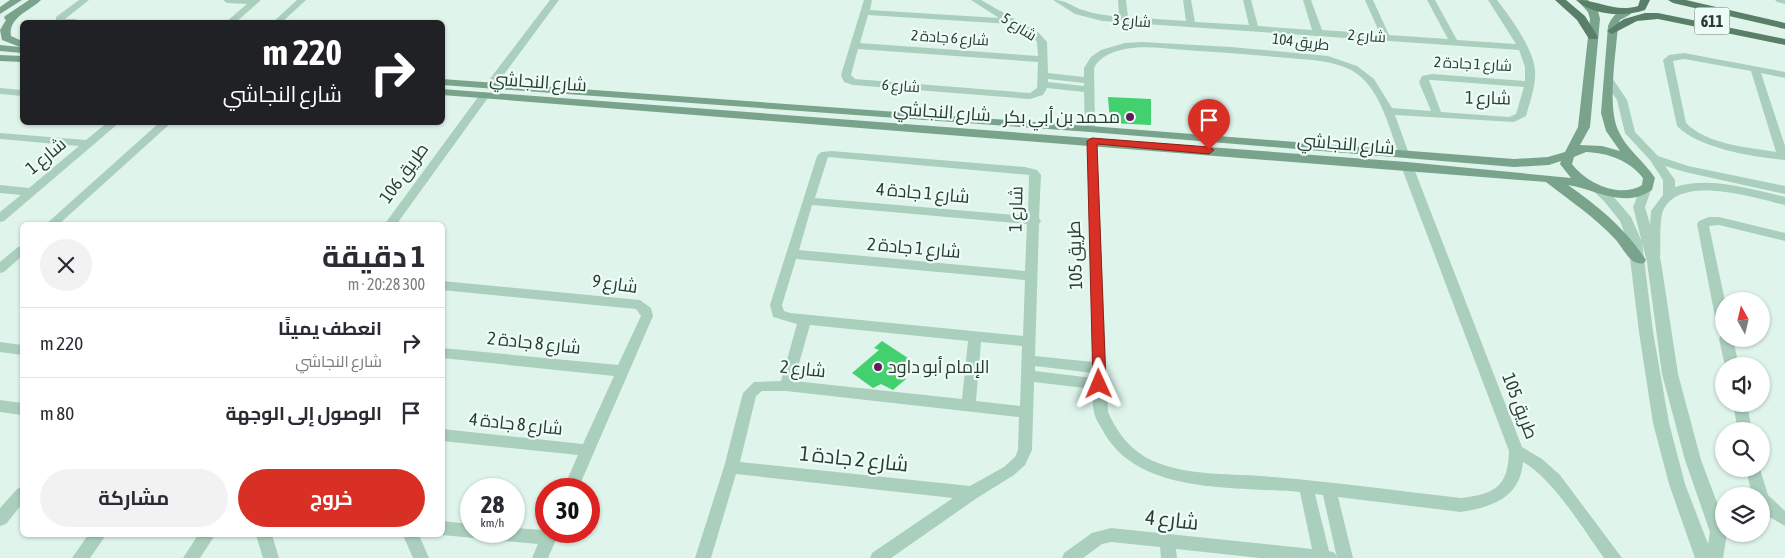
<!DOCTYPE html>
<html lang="ar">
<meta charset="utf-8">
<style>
:root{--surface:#fff;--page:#f2f2f3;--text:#2b2b33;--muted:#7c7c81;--line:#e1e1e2;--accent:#d93025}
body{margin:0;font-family:"Asap Condensed",Cairo,sans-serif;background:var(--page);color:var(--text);direction:rtl;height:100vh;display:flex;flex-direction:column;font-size:19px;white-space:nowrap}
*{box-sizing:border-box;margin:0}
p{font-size:16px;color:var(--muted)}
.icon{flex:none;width:28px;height:28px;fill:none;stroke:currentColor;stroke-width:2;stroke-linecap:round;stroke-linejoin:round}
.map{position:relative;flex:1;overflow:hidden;direction:ltr}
.side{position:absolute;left:20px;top:222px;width:425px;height:315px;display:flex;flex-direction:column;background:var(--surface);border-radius:8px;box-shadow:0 1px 4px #0004;direction:rtl}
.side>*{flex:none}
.hud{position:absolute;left:20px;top:20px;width:425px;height:105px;border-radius:8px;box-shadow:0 1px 4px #0004;direction:rtl;background:#202124;color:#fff;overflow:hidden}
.needle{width:32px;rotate:352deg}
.fabs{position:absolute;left:1715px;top:292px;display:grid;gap:10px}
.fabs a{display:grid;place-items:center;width:55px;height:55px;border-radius:50%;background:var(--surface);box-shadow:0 1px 4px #0004;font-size:25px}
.speed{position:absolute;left:460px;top:478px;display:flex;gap:10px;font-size:25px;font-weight:700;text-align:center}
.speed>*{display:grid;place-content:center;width:65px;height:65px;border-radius:50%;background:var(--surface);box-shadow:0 1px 4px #0004;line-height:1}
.speed small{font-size:12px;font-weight:400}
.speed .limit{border:8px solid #d22;background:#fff;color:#111}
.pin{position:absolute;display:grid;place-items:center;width:42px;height:42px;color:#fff;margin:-51px -21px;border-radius:50% 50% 50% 0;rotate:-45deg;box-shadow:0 0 5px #0007}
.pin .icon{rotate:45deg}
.me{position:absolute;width:55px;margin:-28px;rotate:359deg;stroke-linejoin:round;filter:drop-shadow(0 0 4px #0008)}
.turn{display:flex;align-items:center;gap:18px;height:105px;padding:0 20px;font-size:22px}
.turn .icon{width:65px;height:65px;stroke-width:2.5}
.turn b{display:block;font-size:35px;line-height:42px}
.round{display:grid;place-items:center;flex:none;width:52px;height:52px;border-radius:26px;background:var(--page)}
.headline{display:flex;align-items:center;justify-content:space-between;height:85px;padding:0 20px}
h1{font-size:30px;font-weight:700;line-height:38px}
.cta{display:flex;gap:10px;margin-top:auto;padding:10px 20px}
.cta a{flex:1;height:58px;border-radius:30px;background:var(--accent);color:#fff;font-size:20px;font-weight:700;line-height:58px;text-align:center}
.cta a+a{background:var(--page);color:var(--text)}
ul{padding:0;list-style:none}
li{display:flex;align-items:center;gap:15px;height:70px;padding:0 20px;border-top:1px solid var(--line)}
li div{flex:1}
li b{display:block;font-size:19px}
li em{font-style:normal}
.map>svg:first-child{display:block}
.building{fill:#43d06f}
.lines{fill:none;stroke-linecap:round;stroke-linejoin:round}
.minor{fill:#aacfbd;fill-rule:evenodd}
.tertiary{fill:#aacfbd;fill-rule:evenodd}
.secondary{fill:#7aa38c;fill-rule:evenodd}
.primary{fill:#5a7f69;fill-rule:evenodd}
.route{fill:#d93025;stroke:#8d1f18}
.poi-dot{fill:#621b58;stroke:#edfcf6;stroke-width:2}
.labels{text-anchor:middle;stroke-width:4.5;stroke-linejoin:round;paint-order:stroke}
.far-street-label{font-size:15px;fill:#2a3c31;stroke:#edfcf6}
.shield{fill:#edfcf6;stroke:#64766c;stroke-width:1}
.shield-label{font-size:16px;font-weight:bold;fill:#2a3c31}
.street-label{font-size:18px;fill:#2a3c31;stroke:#edfcf6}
.poi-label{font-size:18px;fill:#2a3c31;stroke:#edfcf6;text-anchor:end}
.near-street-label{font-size:21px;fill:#2a3c31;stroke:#edfcf6}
</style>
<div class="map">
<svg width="1785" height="558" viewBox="0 0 1785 558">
<rect width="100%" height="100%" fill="#dff5ec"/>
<g class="building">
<path d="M1108 97 1151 99V125L1110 123Z"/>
<path d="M882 341 911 360 896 373 906 379 893 390 881 384 873 388 852 373 879 350 874 348Z"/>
</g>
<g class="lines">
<g class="minor">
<path d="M79 0H89L65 19H75L79 22 56 21V17Z"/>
<path d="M223 0H261L236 22H226L247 4 227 3Z"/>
<path d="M297 0H306L282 22H273Z"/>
<path d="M550 0H559L494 88H486V84Z"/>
<path d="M864 0H872L870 10 999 18 971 0H981L1039 33 1047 42 1048 73 1084 77V68L1091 57 1101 50 1125 43 1142 42 1231 47 1328 56 1357 66 1374 79 1392 108 1431 111 1419 82 1422 76 1432 74 1525 81V67L1519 50 1102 21 1075 14 1053 0C1067 0 1070 6 1083 10 1095 14 1107 16 1119 16L1118 0H1126L1128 17 1186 21 1183 0H1191L1195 22 1249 25 1243 0H1251L1258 26 1312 30 1303 0H1311L1322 30 1380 34 1365 0H1373L1389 35 1448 39 1427 0H1435L1457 40 1516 44 1488 0H1497C1510 17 1534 49 1535 71 1536 86 1530 101 1526 116L1514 122 1395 115 1409 154 1404 157 1399 154C1388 125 1380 86 1351 70 1332 60 1308 60 1288 58 1254 55 1220 52 1185 50 1166 49 1144 45 1125 49 1112 52 1100 56 1094 68L1095 129 1090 132 1085 129 1084 92 1047 88 1043 95 1030 99 853 85 844 82 841 75ZM868 15 1010 24 1033 37 1037 42 1038 56 860 43ZM858 49 1038 62 1037 88 1030 93 855 79 851 75ZM1048 79 1084 83V86L1048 82ZM1429 80H1432L1524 87 1516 114 1509 117 1441 112Z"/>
<path d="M1684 53 1785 72V78L1761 73 1785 146V160C1754 157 1700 149 1677 126L1663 60 1669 55ZM1684 59 1751 71 1776 152C1747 147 1708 145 1686 123L1673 61Z"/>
<path d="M1609 78 1613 79 1627 100 1635 132 1658 156 1688 166 1785 186V194L1685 172 1665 166 1675 180V187C1710 176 1750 189 1785 197V205C1755 198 1679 173 1663 211 1659 221 1661 245 1660 257L1658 260H1650L1648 257 1651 211 1663 195V180L1650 160 1625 133 1617 100 1604 81Z"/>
<path d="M0 88 22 90V96L0 94Z"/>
<path d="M485 92 490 95 396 225H384L481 93Z"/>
<path d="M108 122H120L4 221 0 222V212L21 195 0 193V185L29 188 79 146 0 139V133L86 140Z"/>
<path d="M160 122H172L58 225H45Z"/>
<path d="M1092 138 1097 141 1108 412C1117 433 1131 451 1153 461 1190 477 1234 473 1273 477 1336 482 1398 491 1461 498 1495 494 1508 487 1509 451L1401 166 1407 163 1413 166 1522 447 1542 459 1560 475 1622 558H1604C1583 529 1554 480 1523 462 1520 498 1492 507 1461 512L1338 497 1353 558H1260L1176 549 1177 558H1161L1160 547 1111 542 1102 544 1083 558H1062L1064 553 1092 533 1111 528 1312 549 1300 492C1236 486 1136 496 1102 429 1099 424 1095 418 1094 412 1092 405 1093 396 1093 389L1034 382 1032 450 1025 465 1014 475 977 498 891 558H870L872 553 953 498 736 474 711 558H695L724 467 743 393 754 382 781 381 797 324 773 317 770 305 817 156 821 152 832 151 1025 167 1037 170 1041 175 1039 218 1041 221 1039 224 1035 356 1093 362 1087 141ZM828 157 1029 175 1028 216 815 198ZM812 205 1027 224 1025 271 799 250ZM796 259 1025 280 1023 336 790 313 784 311 782 305ZM810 325 968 341 962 399 794 381ZM981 342 1022 346 1020 406 976 401ZM1035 366 1093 373V378L1035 371ZM762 391H786L1019 417 1018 450 1015 457 1004 467 970 486 740 462 756 396ZM1315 494 1323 495 1337 558 1335 553 1329 551Z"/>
<path d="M1709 217H1719L1785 233V241L1719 225 1709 226 1725 301 1724 332 1719 330 1717 327 1697 224 1699 221Z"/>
<path d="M22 246V256L4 272 0 273V262L18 247Z"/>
<path d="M442 281 640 300 651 308 653 316 578 489H563L578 455 442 441V429L583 444 614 376 442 358V348L618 365 641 316 636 309 442 290Z"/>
<path d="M1721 335H1724V339H1733L1739 366H1725L1719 339Z"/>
<path d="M0 342 22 345V355L0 352Z"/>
<path d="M0 400 22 403V415L0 412Z"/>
<path d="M1733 404H1747L1752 431H1738Z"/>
<path d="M1746 469H1760L1768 495 1785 511V526L1766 515 1761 510V496H1752Z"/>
<path d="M22 487V504L6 524 0 526V508L17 489Z"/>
<path d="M442 521 471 524V531H514V528L544 530 546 528V531H558L559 533 548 558H532L538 544 442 535Z"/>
<path d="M88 535H106L90 558H72Z"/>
<path d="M198 535H215L200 558H183Z"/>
<path d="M256 535H272L279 558H263Z"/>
<path d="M403 535H419L429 558H413Z"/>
</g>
<g class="tertiary">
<path d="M1775 0H1785V4L1777 2Z"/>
<path d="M1596 184 1612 195 1631 217 1642 242 1653 332 1669 423 1685 484 1708 544 1710 532 1685 460 1662 374 1647 262 1633 207 1641 187H1649L1651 190 1645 207 1661 262 1678 374 1701 460 1724 521V534H1727L1723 558H1695L1669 484 1653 423 1639 332 1628 242 1620 221 1604 201 1590 188Z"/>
</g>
<g class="secondary">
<path d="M10 0H22L0 14V7Z"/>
<path d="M29 0H41C30 11 8 17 11 36L22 41V53L0 51V45L20 47 2 40 0 30 6 20 4 18 5 16Z"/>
<path d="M1580 0H1588L1598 11 1600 19 1590 127 1580 145 1602 146 1620 151 1606 131 1601 113 1608 26C1612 16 1619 8 1631 10V14L1620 20 1618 26C1616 53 1607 106 1618 130 1626 149 1644 161 1655 178L1652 190C1624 209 1598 190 1568 185 1597 205 1627 230 1646 260L1644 263C1631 267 1623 248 1616 240 1595 217 1570 201 1546 182L442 95V89L1407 162 1571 178 1560 164 1561 161 1549 165 1514 167 1090 132 442 85V79L1090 126 1514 159 1548 157 1565 152 1578 127 1590 19 1588 12 1579 2ZM1586 152C1608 153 1629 160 1643 178L1642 185C1620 199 1586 183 1572 164L1574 157Z"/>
<path d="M0 55 22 56V62L0 61Z"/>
</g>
<g class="primary">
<path d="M1555 0H1566L1585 16 1598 37 1597 39H1589L1577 20Z"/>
<path d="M1576 0C1598 0 1616 13 1638 6L1640 0H1650L1645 10C1625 17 1593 16 1576 0Z"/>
<path d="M1668 0H1686L1785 23V29L1673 3Z"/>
<path d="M1645 13H1658L1785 39V45L1658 19 1637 21 1612 34 1607 31 1624 19Z"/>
</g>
</g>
<path class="route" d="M1092 138 1209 147 1214 150 1209 154 1097 144 1106 384 1104 387H1095L1093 384 1087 141Z"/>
<g class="poi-dot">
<circle cx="1130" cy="117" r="5"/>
<circle cx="878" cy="367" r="5"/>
</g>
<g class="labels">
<g class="far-street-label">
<text transform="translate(1132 21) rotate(4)" y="5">شارع 3</text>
<text transform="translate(1019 27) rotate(32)" y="5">شارع 5</text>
<text transform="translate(1367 36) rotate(4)" y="5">شارع 2</text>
<text transform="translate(950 38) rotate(4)" y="5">شارع 6 جادة 2</text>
<text transform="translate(1301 42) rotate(7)" y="5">طريق 104</text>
<text transform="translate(1473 64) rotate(3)" y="5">شارع 1 جادة 2</text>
<text transform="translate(901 86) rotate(4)" y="5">شارع 6</text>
</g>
<rect class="shield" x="1694.5" y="7.5" width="35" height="27" rx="4"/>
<g class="shield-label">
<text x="1712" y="27">611</text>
</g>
<g class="street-label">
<text transform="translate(538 82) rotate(4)" y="6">شارع النجاشي</text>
<text transform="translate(1488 98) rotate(1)" y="6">شارع 1</text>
<text transform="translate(942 112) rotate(4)" y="6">شارع النجاشي</text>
<text transform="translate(1346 144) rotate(5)" y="6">شارع النجاشي</text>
<text transform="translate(46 156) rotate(-40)" y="6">شارع 1</text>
<text transform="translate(404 173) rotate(-54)" y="6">طريق 106</text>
<text transform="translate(923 193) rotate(5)" y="6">شارع 1 جادة 4</text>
<text transform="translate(1016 209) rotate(-89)" y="6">شارع 1</text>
<text transform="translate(914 248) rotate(5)" y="6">شارع 1 جادة 2</text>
<text transform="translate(1075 255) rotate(-92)" y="6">طريق 105</text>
<text transform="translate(615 284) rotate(8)" y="6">شارع 9</text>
<text transform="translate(534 343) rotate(6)" y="6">شارع 8 جادة 2</text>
<text transform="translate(803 369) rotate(6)" y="6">شارع 2</text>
<text transform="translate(1520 406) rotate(69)" y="6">طريق 105</text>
<text transform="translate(516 424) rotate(6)" y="6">شارع 8 جادة 4</text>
</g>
<g class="poi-label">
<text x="1120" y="123">محمد بن أبي بكر</text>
<text x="888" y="373" text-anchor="start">الإمام أبو داود</text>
</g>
<g class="near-street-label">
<text transform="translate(854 459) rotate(6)" y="7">شارع 2 جادة 1</text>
<text transform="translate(1172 520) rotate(6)" y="7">شارع 4</text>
</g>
</g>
</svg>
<div class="fabs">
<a><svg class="needle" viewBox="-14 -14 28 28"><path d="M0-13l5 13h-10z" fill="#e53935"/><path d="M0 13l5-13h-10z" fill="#7c7c81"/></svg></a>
<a><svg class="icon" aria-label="sound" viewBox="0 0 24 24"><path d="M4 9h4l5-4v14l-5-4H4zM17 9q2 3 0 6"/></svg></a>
<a><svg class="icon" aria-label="search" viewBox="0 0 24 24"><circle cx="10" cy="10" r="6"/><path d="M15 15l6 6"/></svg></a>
<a><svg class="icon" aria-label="layers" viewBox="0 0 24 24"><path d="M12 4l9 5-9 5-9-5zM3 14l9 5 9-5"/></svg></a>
</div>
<div class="speed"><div>28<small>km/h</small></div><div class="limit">30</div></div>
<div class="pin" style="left:1209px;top:150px;background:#d93025"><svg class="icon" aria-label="arrive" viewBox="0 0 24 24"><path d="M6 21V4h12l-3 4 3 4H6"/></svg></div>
<svg class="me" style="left:1099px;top:384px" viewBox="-20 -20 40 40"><path d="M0-17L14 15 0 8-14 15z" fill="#d93025" stroke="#fff" stroke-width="4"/></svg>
<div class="hud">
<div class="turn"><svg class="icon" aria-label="right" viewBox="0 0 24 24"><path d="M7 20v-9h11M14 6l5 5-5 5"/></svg><div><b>220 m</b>شارع النجاشي</div></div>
</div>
<section class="side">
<div class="headline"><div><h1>1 دقيقة</h1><p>300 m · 20:28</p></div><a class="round"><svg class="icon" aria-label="close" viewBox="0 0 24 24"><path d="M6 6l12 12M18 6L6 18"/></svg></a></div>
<ul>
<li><svg class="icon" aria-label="right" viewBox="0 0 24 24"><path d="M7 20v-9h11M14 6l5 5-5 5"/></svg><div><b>انعطف يمينًا</b><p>شارع النجاشي</p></div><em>220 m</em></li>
<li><svg class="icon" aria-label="arrive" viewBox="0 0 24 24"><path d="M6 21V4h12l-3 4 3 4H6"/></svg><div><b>الوصول إلى الوجهة</b></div><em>80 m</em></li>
</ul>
<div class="cta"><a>خروج</a><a>مشاركة</a></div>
</section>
</div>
